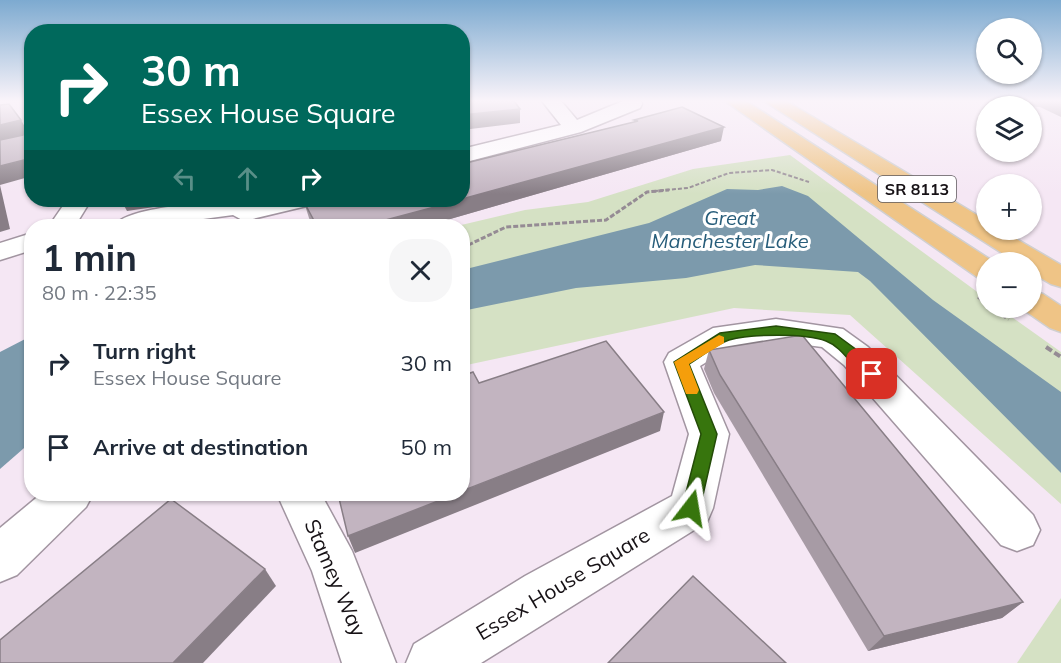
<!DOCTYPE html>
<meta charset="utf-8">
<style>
:root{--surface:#fff;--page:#f6f6f7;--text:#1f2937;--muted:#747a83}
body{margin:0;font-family:Mulish,sans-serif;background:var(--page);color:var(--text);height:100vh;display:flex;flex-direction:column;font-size:22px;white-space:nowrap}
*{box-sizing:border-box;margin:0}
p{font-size:20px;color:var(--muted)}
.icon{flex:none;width:33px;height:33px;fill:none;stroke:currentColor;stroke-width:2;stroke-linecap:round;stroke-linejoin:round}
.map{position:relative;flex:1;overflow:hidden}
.details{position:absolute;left:24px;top:219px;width:446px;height:282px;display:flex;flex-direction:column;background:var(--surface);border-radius:24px;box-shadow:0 2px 4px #0004}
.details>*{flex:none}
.guide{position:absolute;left:24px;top:24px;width:446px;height:183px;border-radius:24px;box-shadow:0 2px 4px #0004;background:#00695c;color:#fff;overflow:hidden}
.tools{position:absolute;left:976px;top:18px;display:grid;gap:12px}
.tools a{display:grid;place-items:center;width:66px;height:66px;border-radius:50%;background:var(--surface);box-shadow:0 2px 4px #0004;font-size:30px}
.pin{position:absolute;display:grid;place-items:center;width:51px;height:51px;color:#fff;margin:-26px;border-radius:12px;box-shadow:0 3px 9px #0006}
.me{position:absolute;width:66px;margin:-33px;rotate:14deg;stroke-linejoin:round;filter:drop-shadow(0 0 4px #0008)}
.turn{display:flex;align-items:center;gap:21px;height:126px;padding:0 18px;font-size:27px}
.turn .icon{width:78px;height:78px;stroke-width:2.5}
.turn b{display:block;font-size:42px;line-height:51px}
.lanes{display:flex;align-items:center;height:57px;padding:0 18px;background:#0003;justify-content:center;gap:30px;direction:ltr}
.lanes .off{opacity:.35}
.round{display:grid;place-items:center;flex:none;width:63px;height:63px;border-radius:24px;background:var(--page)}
.headline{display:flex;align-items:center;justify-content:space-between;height:102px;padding:0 18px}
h1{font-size:36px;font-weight:700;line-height:45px}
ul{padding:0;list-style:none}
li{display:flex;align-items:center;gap:18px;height:84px;padding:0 18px}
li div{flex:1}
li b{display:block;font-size:22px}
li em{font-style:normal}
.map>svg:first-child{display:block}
.green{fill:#d5e1c4}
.water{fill:#7c9aac}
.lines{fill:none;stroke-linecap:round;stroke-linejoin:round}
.minor-casing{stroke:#a295a1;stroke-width:3}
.primary-casing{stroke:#d0cfd0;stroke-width:3}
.path-far2{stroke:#958b94;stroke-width:2;stroke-dasharray:4 2;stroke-linecap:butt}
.path-far1{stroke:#958b94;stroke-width:3;stroke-dasharray:5 2;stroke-linecap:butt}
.path{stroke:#958b94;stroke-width:4;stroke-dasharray:7 3;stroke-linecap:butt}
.minor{fill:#fff;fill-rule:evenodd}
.primary{fill:#efc486;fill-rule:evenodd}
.wall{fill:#a79ba5}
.shaded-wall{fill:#887e86}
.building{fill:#c2b4c0;stroke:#887e86;stroke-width:1.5}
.route{fill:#37750d;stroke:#244c08;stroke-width:1.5}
.slow{fill:#f59e0b}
.labels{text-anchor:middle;stroke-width:6;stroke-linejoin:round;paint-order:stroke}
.shield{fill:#fff;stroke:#5c585b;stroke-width:1.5}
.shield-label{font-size:16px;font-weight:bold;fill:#161115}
.water-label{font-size:20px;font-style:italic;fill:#275d7a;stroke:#fff}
.near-street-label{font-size:21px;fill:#161115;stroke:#fff}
</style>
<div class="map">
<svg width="1061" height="663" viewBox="0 0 1061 663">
<rect width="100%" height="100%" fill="#f5e7f4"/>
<g class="green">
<path d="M790 155 987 299V308H999L1061 352V504L850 315 734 308 462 366V226H457L525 210 588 202 693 169Z"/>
<path d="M1061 598V663H1017Z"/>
</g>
<g class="water">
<path d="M782 186 808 196 933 300 1061 392V473L870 281 858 272 755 265 686 278 576 288 462 311V270L649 223 727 189 758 190Z"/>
<path d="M31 336V442L0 469V352Z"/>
</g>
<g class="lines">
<g class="minor-casing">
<g id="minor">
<path d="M542 101H561L577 120 623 101H641L642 104 640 108 581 132 462 163V149L561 125Z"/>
<path d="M67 200H91L75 226H49Z"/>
<path d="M236 200H248L254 203 271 200H314L311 205 244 221 233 215 151 226H114C127 206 211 203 236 200Z"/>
<path d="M32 233V250L0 260V243Z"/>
<path d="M776 319 843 329 868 347 1033 515 1040 530 1033 545 1017 551 1001 545 844 365 822 347 776 341 733 346 700 366 729 434 713 508 707 522 481 663H406L414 644 525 576 672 496 689 434 664 362 669 353 713 328Z"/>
<path d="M41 494H93L86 507 17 575 0 582V528Z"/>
<path d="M277 494H321L352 551 396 663H342L312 571Z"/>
</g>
</g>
<g class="primary-casing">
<g id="primary">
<path d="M725 101H746L994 262H987V280L977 277Z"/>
<path d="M764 101H786L987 221V230H1001L1061 265V287L1051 284 1032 273V262H1016Z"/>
<path d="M1032 291 1043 294 1061 306V332L1050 328 1021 308H1032Z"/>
</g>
</g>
<path class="path-far2" d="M654 191 688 188 729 173 772 170 809 182"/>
<g class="path-far1">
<path d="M462 248 506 227 606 220 647 192 669 190"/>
<path d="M978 297 987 304"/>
</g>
<g class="path">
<path d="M992 308 1009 319"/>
<path d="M1046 347 1061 357"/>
</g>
<use href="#minor" class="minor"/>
<use href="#primary" class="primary"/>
</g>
<g class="wall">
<path d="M1018 101H1061V117L1040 107 1028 106Z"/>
<path d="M634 120 721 141 426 226H313L309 218 304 202 634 122Z"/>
<path d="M709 350 1023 602 1002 618 868 651 714 393 704 369Z"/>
</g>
<g class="shaded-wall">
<path d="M520 109V123L462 130V115Z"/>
<path d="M21 120 29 134 0 142V125Z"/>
<path d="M724 127 721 141 426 226H363Z"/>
<path d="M32 158V176L0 185V166Z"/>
<path d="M0 185 10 229 0 232Z"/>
<path d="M121 200H176L175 204 127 211Z"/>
<path d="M664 412 660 431 355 553 348 536 456 494H462V491Z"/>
<path d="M265 569 276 586 203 663H173Z"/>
<path d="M1023 602 1002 618 868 651 884 636Z"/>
</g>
<g class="building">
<path d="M462 101H514L520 109 462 115Z"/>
<path d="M9 104 21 120 0 125V105Z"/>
<path d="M682 107 724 127 462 199V164L638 121 634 120Z"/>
<path d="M25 126 32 134V158L0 166V140L23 135Z"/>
<path d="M313 200H461L363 226H317L304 202Z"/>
<path d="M802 335 1023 602 884 636 720 375 709 350Z"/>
<path d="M606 341 664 412 462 491V376L473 372 479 383Z"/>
<path d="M338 494H456L348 536Z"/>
<path d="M171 499 265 569 173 663H0V640Z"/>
<path d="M693 576 786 663H608Z"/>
</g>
<linearGradient id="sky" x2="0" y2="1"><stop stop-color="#7daad0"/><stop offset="0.52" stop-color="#faf4fa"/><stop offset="1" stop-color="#faf4fa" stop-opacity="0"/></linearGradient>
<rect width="1061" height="194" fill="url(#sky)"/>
<path class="route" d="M776 326 835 334 861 353 880 374 872 379C855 374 845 348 826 341 805 333 751 334 729 340 716 344 701 357 689 364L717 434 700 508 698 514 691 516 685 514 682 508 701 434 674 362 720 333Z"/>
<path class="slow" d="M719 335 724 337V343L689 364 699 390 697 394H686L674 362Z"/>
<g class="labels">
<rect class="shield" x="878" y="176" width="78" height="26" rx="4.5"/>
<g class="shield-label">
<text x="917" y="195">SR 8113</text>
</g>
<g class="water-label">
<text x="730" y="225">Great<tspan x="730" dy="23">Manchester Lake</tspan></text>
</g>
<g class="near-street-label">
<text transform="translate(335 578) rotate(67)" y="7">Stamey Way</text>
<text transform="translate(563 584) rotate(-31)" y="7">Essex House Square</text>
</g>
</g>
</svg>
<div class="tools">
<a><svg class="icon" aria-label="search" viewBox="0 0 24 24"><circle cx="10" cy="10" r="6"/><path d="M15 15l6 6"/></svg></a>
<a><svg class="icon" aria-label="layers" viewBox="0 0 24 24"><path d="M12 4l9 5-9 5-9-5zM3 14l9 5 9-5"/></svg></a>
<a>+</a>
<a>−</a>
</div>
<div class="pin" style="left:872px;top:374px;background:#d93025"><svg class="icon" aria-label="arrive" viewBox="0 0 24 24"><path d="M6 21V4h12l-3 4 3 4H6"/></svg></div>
<svg class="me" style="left:691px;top:508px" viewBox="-20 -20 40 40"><path d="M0-17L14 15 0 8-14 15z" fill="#37750d" stroke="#fff" stroke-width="4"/></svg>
<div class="guide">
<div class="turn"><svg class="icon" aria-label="right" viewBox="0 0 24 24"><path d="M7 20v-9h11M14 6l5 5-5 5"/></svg><div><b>30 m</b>Essex House Square</div></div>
<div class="lanes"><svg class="icon off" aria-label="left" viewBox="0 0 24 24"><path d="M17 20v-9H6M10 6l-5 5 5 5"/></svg><svg class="icon off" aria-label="ahead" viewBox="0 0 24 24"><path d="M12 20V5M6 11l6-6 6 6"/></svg><svg class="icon" aria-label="right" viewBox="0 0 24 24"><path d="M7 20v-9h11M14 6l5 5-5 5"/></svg></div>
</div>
<section class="details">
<div class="headline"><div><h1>1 min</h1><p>80 m · 22:35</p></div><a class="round"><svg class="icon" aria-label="close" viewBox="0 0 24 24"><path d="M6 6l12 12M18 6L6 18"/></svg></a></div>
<ul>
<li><svg class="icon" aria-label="right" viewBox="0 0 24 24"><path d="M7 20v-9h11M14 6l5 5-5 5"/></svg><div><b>Turn right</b><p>Essex House Square</p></div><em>30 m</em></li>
<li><svg class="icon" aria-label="arrive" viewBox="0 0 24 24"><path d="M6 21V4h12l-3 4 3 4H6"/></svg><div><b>Arrive at destination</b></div><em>50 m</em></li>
</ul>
</section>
</div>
